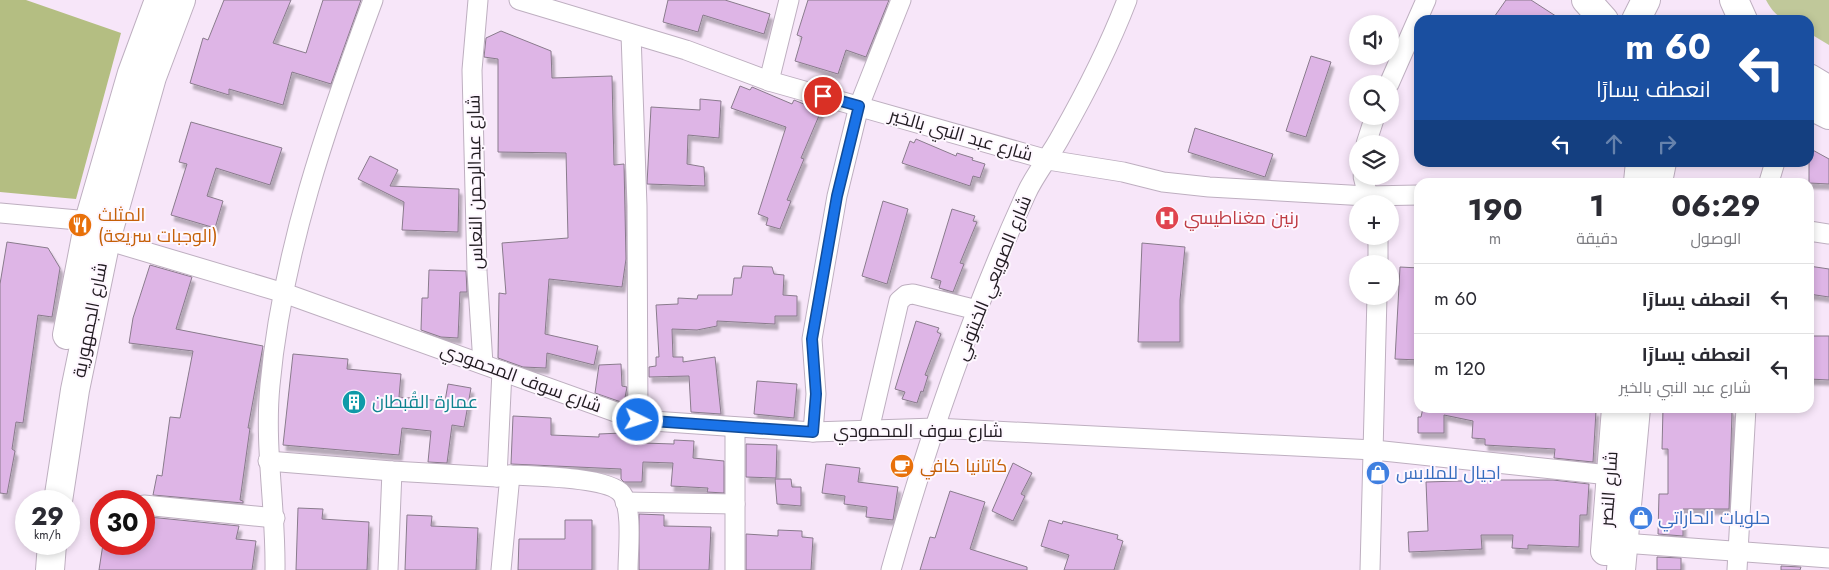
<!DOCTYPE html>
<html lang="ar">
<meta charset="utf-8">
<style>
:root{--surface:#fff;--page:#f7f7f7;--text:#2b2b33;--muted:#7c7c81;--line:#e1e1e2}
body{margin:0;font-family:Jost,Cairo,sans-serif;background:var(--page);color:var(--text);direction:rtl;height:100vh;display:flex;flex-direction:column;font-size:19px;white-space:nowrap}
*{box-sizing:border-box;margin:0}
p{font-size:16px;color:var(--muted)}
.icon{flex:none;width:28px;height:28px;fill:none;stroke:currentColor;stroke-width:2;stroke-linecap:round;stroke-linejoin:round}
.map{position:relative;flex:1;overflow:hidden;direction:ltr}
.panel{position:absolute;left:1414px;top:178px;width:400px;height:235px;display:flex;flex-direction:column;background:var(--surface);border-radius:15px;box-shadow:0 2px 8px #0003;direction:rtl}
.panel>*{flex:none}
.top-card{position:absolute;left:1414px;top:15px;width:400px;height:152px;border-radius:15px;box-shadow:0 2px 8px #0003;direction:rtl;background:#1a4fa0;color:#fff;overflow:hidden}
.controls{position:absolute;left:1349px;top:15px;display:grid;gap:10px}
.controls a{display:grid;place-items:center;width:50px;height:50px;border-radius:50%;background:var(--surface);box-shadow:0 2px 8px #0003;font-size:25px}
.speed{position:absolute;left:15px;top:490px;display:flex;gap:10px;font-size:25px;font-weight:700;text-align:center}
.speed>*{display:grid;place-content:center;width:65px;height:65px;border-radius:50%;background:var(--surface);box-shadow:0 2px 8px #0003;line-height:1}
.speed small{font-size:12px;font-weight:400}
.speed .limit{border:8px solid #d22;background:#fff;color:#111}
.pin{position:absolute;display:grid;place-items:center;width:42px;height:42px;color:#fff;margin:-21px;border:2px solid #fff;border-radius:50%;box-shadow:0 1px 5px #0007}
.me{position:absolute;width:55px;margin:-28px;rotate:94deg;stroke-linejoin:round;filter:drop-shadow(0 0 4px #0008)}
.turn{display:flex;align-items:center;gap:18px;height:105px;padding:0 20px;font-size:22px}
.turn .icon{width:65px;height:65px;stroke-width:2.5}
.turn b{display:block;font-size:35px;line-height:42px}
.lanes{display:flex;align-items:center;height:48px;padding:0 20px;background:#0003;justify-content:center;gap:25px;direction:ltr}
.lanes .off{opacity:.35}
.eta{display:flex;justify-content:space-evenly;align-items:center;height:85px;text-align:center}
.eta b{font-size:30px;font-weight:700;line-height:35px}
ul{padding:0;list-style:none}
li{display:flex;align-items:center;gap:15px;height:70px;padding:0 20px;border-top:1px solid var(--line)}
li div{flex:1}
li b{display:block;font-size:19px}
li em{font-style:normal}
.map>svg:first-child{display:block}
.green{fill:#c0c89a}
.forest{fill:#b4be82}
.building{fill:#deb5e6;stroke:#897b8c;filter:url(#shadow)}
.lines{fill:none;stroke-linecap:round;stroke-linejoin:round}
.street-casing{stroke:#beafc0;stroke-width:21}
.secondary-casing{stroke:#beafc0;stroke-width:30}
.primary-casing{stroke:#beafc0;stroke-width:30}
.highway-casing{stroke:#beafc0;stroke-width:30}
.street{stroke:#fff;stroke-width:19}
.secondary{stroke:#fff;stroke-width:28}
.primary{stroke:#fff;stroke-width:28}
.highway{stroke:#fff;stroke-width:28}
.route-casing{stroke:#114b97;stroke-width:12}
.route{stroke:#1a73e8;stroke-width:9}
.labels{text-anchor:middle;stroke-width:4;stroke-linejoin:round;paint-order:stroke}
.street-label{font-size:18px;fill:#211b21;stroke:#fef7ff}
.food-label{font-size:18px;fill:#c56008;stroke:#fef7ff;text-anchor:start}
.health-label{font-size:18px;fill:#be3a42;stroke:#fef7ff;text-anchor:start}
.culture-label{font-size:18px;fill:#0d838f;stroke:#fef7ff;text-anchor:start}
.shop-label{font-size:18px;fill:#366cbe;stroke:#fef7ff;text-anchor:start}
</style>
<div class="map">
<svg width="1829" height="570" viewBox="0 0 1829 570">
<defs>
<filter id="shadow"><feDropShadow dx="3" dy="5.5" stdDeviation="1" flood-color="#0004"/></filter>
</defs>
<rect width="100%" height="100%" fill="#f7e6f9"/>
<path class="green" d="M1766 0H1829V45L1809 33V20C1786 20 1778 22 1766 0Z"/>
<path class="forest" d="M0 0H26L121 33 76 199 0 192Z"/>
<g class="building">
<path d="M224 0H291L273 43 306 53 323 0H361L331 84 292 72 283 105 229 89V95L190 83 203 38 208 40Z"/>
<path d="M668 0H725L770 14 764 34 703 15 698 32 663 22Z"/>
<path d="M808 0H889L866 57 846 50 838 74 795 61 802 37 797 35Z"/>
<path d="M1506 0H1531L1562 20H1492Z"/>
<path d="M501 31 551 51 552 78 612 76 614 165 624 164 626 259 622 287 549 279 545 334 598 346 594 365 547 353 546 368 523 367 498 358 499 293 506 294 502 243 568 238 566 153 498 152V59L484 57 486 38Z"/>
<path d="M1311 56 1331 62 1306 137 1286 131Z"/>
<path d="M740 86 750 90 752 87 792 104 794 100 821 111 801 158 804 159 787 200 791 201 780 229 766 225 768 218 758 214 786 127 731 108Z"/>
<path d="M700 99 721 101 719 138 688 135 687 164 704 167 705 186 647 184 651 107 700 110Z"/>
<path d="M191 122 282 148 270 185 216 168 207 196 223 201 215 228 171 215 187 164 179 162Z"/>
<path d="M1195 128 1273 154 1265 177 1188 152Z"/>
<path d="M916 139 956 156 957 153 973 158 972 160 985 164 980 178 973 176 970 186 902 163 910 141 914 143Z"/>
<path d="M1809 148 1829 159V184L1809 183Z"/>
<path d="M370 156 398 170 390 186 459 189 458 232 402 230 404 202 358 179Z"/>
<path d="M883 201 908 209 887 284 862 276Z"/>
<path d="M952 209 975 216 973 221 977 222 960 263 964 264 953 292 939 288 941 281 931 278Z"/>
<path d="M7 242 48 248 60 268 52 317 38 315 23 423 16 422 12 449 15 451 7 494 0 493V284Z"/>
<path d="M1142 243 1185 247 1180 300V342H1138Z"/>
<path d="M150 265 192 277 176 329 263 346 248 428H250L240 500 243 501V503L153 495 157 475 162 476 170 417 180 418 193 351 129 343 133 318Z"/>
<path d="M743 266 772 267 774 274 784 275 783 295 797 296V316H775V324L717 321V326L697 330 672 329 673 357H683V362L715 357 721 414 691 412 689 376 649 377V367L656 366V357H659L656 305 678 304V298L697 299 698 295H732L734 278H741Z"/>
<path d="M1809 266 1829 269V297L1809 294Z"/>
<path d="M1400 267 1419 268V360L1395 359Z"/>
<path d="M429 270 466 271 467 292H460L458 338 441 337 421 330 422 298H428Z"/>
<path d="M916 321 939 328 937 332 941 334 925 375 928 376 923 392 921 391 917 403 902 399 905 392 895 389Z"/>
<path d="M1809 336H1829V380L1809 379Z"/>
<path d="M293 354 348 359 347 369 401 374 399 397 445 401 448 384 471 388 464 427 452 425 447 463 428 462 431 431 402 428 399 455 283 445Z"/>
<path d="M621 364 622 386 627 387 624 403 595 393 599 365Z"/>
<path d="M757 381 797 384 794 418 754 414Z"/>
<path d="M1423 408H1524L1596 411 1593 462 1554 458 1555 449 1485 445V439L1472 438 1473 421 1444 415V433H1418V417H1421Z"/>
<path d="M1663 408H1730L1732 412 1729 509H1683V536L1658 534 1659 494H1668V449H1662Z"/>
<path d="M513 416 551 418V435L599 437V434L644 432 643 443 674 444V440L694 441 693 458 724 461V493L707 492 708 488 671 486 673 463 643 462 642 482H624L621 479V469L511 464Z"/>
<path d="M746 444 777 445 776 478 746 477Z"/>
<path d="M1013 463 1032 473 1021 494 1025 496 1013 521 992 511Z"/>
<path d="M826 464 860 468 858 482 898 487 893 520 866 517 867 507 844 504 845 496 822 493Z"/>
<path d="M775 479H791L792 487H801V506L777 504Z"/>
<path d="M1492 480H1553L1589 484 1587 515H1580L1579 547 1528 545V549L1512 548 1513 535H1481L1482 549 1409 552 1408 532 1428 531 1426 482Z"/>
<path d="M950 491 985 502 970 549 1027 567V570H920L930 537 935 538Z"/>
<path d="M298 508 323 509 322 519 369 522 367 570H296Z"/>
<path d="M639 514 664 515V526L711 527 709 570H639Z"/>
<path d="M407 515 432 516 431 526 478 528 476 570H405Z"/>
<path d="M149 517 239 526 236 539 256 541 252 570H99L103 544H144Z"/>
<path d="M565 520H592V570H518L519 539H565Z"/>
<path d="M1049 520 1062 524 1063 521 1118 535 1117 539 1123 541 1114 570H1064L1069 555 1041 546Z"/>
<path d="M778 530 802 531V537L813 538 811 570H746V534L778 536Z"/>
<path d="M1657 557 1681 558V570H1657Z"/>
<path d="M1781 566 1801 567 1800 570H1781Z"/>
</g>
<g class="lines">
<g class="street-casing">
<g id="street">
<path d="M478 0 472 70 477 271 483 364"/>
<path d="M519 0 686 50 769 81 1048 160 1123 172 1163 182 1209 187 1367 196 1419 195"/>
<path d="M631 34 637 206 638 420"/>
<path d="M769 81 789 0"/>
<path d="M1389 84 1426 0"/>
<path d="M1366 144 1375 116"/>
<path d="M1363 176 1370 204"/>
<path d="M1769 182 1775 162"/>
<path d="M0 213 89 221"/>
<path d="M1809 231 1829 234"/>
<path d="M106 240 284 293 638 420 813 432 935 428 1374 450 1609 475"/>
<path d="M1378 264V236"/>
<path d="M735 427V570"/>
<path d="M869 430 899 301 906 295 913 294 977 310"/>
<path d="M813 432 816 394 812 339 837 196 859 106 901 0"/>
<path d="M268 461 392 471 497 477 510 475C532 476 609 477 622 494 633 509 628 551 628 570"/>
<path d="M497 477 502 371"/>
<path d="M625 502 735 504"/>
<path d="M144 505 275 518"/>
<path d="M1623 543 1829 558"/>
<path d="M275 570C276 508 264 447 270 385 282 253 327 124 373 0"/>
<path d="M388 570 392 471"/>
<path d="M501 570 510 475"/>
<path d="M891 570C927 442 971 315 1026 194 1035 174 1051 155 1061 136 1086 92 1109 47 1127 0"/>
<path d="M1370 570 1377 296"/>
<path d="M1737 570 1746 408"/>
</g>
</g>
<g class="secondary-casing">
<g id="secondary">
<path d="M1809 78 1829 90"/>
<path d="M1809 105 1829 115"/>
</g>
</g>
<g class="primary-casing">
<g id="primary">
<path d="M67 335 89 221 132 73 159 0"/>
<path d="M58 501 75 390 106 240 152 77 181 0"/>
<path d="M50 570 52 544"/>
</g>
</g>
<g class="highway-casing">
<g id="highway">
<path d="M1586 0 1604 20"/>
<path d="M1734 0 1743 20"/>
<path d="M1636 20 1646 0"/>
<path d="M1638 182 1640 162"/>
<path d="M1658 182 1662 162"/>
<path d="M1605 551 1616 408"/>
<path d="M1621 570 1636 408"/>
</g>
</g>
<use href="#street" class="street"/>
<use href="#secondary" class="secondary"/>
<use href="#primary" class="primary"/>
<use href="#highway" class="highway"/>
</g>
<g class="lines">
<g class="route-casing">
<path id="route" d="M638 420 813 432 816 394 812 339 837 196 859 106 823 96"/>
</g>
<use href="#route" class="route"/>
</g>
<defs>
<g id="hospital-disc" transform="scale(1.25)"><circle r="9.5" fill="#e0444e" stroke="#fef7ff"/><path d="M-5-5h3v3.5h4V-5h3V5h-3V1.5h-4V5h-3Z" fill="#fff"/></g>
<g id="restaurant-disc" transform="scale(1.25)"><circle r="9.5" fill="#e8710a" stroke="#fef7ff"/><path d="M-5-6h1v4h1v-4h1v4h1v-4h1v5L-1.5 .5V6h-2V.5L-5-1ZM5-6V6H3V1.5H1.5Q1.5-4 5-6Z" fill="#fff"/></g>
<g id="building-disc" transform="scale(1.25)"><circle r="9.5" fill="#0f9aa8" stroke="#fef7ff"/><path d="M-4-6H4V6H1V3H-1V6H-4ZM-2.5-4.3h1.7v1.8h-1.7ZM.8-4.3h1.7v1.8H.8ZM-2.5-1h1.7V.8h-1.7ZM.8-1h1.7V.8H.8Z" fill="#fff"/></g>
<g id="cafe-disc" transform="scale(1.25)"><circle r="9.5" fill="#e8710a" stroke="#fef7ff"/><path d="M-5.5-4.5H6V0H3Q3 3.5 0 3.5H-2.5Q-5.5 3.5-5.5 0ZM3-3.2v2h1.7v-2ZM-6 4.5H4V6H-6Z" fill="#fff"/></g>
<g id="shop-disc" transform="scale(1.25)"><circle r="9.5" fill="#3f7fe0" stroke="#fef7ff"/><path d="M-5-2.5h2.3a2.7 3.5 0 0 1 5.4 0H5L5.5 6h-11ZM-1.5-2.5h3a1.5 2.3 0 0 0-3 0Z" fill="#fff"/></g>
</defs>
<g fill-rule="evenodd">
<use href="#hospital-disc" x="1167" y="218"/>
<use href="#restaurant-disc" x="80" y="225"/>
<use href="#building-disc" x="354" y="402"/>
<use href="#cafe-disc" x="902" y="466"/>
<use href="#shop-disc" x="1378" y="473"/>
<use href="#shop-disc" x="1641" y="518"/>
</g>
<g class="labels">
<g class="street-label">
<text transform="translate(961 135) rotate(16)" y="6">شارع عبد النبي بالخير</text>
<text transform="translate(475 182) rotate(-91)" y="6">شارع عبدالرحمن النعاس</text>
<text transform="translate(993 278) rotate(-68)" y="6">شارع الصويعي الخيتوني</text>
<text transform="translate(90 320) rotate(-79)" y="6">شارع الجمهورية</text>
<text transform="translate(521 378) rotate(20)" y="6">شارع سوف المحمودي</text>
<text x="918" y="437">شارع سوف المحمودي</text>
<text transform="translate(1609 489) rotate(-86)" y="6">شارع النصر</text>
</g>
<g class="food-label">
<text x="98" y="221">المثلث<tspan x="98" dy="21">(الوجبات سريعة)</tspan></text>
<text x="920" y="472">كاتانيا كافي</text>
</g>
<g class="health-label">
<text x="1184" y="224">رنين مغناطيسي</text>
</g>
<g class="culture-label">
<text x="372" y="408">عمارة القُبطان</text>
</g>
<g class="shop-label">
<text x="1396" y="479">اجيال للملابس</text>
<text x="1658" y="524">حلويات الحاراتي</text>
</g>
</g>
</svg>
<div class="controls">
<a><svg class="icon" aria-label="sound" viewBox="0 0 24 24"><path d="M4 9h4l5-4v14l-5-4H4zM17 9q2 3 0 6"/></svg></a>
<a><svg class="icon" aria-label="search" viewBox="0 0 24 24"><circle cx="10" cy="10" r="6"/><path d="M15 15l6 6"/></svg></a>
<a><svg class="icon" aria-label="layers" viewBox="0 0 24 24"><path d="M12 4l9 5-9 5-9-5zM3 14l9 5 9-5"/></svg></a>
<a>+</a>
<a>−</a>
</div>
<div class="speed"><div>29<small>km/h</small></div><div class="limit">30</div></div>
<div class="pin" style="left:823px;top:96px;background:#d93025"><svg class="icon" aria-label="arrive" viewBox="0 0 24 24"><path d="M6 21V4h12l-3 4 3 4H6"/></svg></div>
<svg class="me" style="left:638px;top:420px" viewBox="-20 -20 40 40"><circle r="17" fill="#1a73e8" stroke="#fff" stroke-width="3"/><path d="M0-11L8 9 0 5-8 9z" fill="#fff"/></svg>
<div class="top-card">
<div class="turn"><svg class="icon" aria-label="left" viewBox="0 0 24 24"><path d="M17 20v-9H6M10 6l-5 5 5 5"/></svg><div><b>60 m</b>انعطف يسارًا</div></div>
<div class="lanes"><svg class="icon" aria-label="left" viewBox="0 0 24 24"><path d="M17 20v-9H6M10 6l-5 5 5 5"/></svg><svg class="icon off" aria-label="ahead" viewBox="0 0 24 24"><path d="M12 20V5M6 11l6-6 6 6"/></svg><svg class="icon off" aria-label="right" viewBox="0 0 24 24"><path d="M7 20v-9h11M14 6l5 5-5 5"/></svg></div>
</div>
<section class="panel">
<div class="eta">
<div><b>06:29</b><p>الوصول</p></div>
<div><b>1</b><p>دقيقة</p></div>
<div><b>190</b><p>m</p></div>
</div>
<ul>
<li><svg class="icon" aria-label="left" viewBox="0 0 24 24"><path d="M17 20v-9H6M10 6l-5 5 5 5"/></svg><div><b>انعطف يسارًا</b></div><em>60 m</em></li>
<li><svg class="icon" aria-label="left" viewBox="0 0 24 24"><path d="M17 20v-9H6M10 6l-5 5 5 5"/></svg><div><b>انعطف يسارًا</b><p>شارع عبد النبي بالخير</p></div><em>120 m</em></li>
</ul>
</section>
</div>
